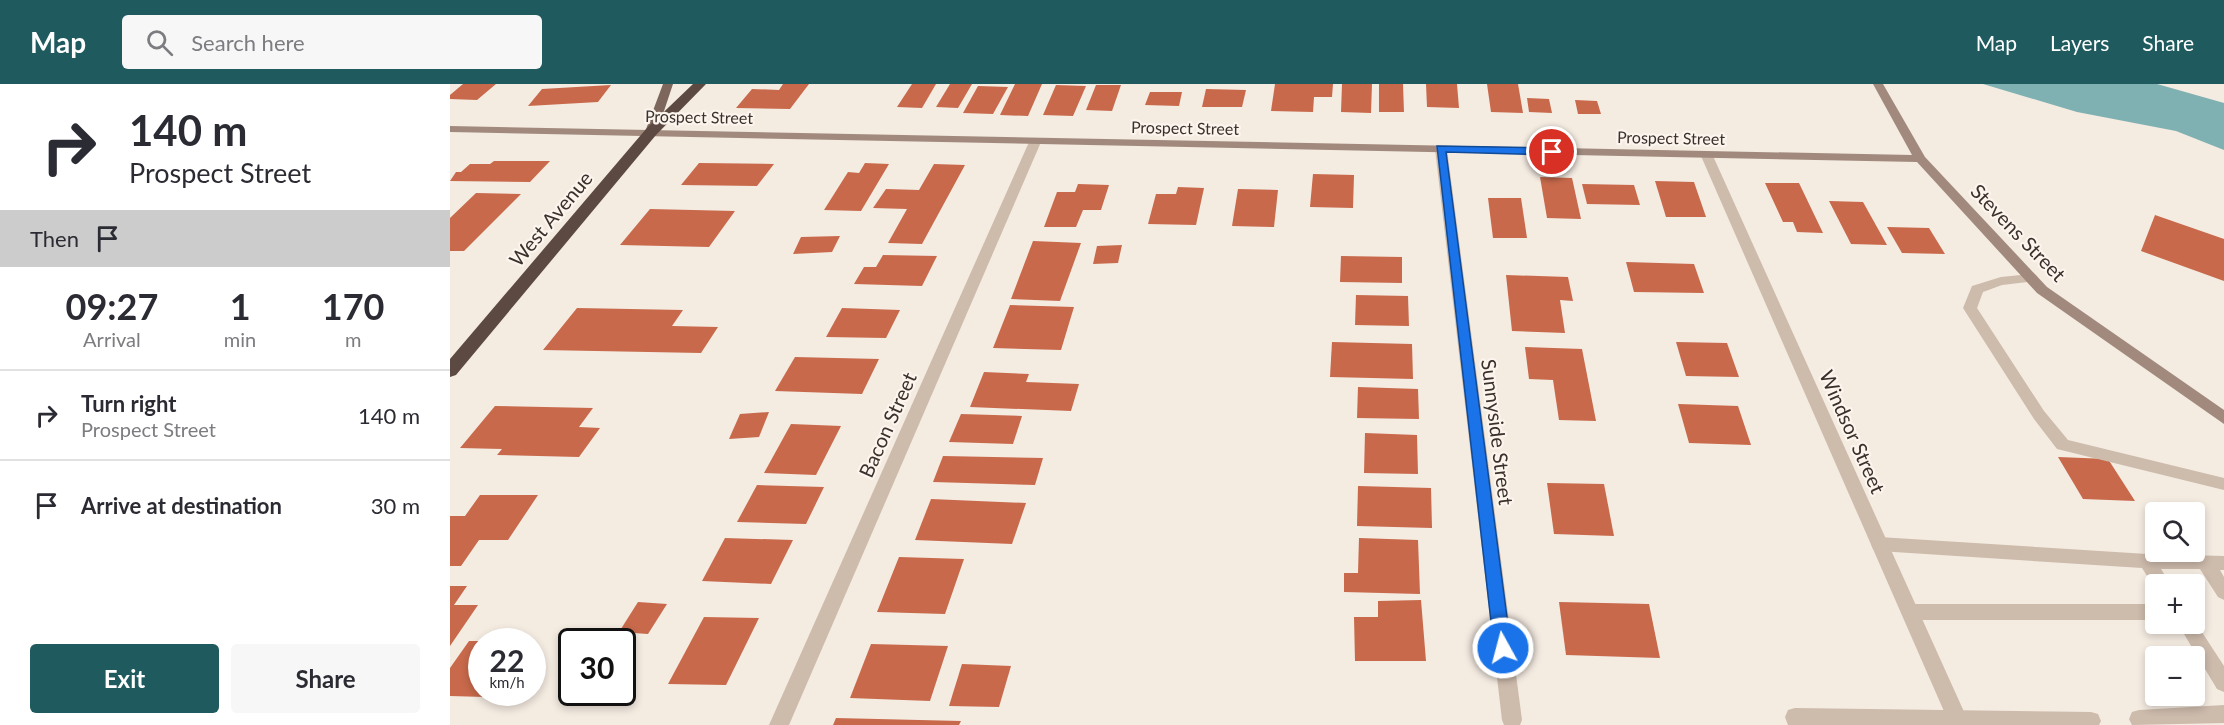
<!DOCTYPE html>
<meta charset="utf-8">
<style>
:root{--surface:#fff;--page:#f7f7f7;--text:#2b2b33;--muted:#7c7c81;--line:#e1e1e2;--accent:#1f5a5e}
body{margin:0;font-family:Lato,sans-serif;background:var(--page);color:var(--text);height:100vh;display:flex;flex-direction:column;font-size:22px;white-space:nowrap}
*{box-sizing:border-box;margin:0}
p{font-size:20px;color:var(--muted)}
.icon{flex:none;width:33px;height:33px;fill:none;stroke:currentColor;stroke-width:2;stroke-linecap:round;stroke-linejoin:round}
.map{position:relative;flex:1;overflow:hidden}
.sheet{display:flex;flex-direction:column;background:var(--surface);width:450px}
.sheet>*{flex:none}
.guide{background:#fff;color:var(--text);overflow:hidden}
.tools{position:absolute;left:1695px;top:418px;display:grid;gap:12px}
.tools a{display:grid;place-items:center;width:60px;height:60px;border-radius:6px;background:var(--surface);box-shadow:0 3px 9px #0003;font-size:30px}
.speed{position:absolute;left:18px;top:544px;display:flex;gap:12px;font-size:30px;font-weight:700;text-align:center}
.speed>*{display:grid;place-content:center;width:78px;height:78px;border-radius:50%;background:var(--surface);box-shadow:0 3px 9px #0003;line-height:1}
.speed small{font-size:15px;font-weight:400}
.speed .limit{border:3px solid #111;border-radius:9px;background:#fff;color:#111}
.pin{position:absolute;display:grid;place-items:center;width:51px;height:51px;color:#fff;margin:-26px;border:3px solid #fff;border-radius:50%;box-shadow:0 2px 6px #0007}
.me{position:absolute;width:66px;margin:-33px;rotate:353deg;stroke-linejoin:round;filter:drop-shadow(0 0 4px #0008)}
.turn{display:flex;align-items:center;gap:21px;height:126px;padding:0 30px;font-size:27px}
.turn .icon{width:78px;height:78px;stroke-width:2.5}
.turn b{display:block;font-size:42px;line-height:51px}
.then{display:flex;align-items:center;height:57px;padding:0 30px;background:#0003;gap:12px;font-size:22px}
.eta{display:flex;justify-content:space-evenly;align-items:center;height:102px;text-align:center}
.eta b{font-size:36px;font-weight:700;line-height:42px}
.primary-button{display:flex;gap:12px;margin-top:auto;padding:12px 30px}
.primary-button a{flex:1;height:69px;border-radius:6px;background:var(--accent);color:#fff;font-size:24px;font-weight:700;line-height:69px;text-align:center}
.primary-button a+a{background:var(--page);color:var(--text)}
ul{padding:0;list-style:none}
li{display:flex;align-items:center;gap:18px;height:90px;padding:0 30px;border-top:2px solid var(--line)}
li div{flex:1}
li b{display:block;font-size:22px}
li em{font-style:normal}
header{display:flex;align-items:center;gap:36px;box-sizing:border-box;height:84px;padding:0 30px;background:var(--accent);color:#fff}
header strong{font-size:28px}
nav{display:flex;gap:33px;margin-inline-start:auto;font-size:21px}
.search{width:420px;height:54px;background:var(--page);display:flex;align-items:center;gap:15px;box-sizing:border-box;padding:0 21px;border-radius:6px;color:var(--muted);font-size:22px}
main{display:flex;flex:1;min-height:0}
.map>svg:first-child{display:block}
.water{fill:#7fb0b2}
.building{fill:#c8694b}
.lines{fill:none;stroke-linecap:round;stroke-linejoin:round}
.lane{fill:#cdbbac;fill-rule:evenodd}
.street{fill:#cdbbac;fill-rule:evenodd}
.secondary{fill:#a18a7d;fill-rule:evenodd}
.primary{fill:#7d675c;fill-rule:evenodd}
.highway{fill:#5c4a42;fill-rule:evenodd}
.route{fill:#1a73e8;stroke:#114b97;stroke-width:1.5}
.labels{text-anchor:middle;stroke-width:4.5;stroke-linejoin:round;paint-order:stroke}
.far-street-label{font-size:16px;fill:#3b302b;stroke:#fbf5ee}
.street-label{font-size:20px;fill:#3b302b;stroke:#fbf5ee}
</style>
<header>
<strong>Map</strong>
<div class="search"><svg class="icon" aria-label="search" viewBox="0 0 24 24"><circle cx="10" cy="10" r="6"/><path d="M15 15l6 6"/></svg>Search here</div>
<nav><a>Map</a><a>Layers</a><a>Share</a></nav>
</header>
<main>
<section class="sheet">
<div class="guide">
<div class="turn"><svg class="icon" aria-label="right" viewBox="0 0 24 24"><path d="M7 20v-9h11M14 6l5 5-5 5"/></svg><div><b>140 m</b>Prospect Street</div></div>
<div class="then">Then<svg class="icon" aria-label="arrive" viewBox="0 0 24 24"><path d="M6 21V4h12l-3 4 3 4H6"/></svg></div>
</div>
<div class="eta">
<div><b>09:27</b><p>Arrival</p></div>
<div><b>1</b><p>min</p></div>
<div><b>170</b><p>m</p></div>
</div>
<ul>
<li><svg class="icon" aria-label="right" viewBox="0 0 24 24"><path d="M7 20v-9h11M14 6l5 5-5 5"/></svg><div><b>Turn right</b><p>Prospect Street</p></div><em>140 m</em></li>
<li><svg class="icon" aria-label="arrive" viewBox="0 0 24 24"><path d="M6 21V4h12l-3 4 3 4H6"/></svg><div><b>Arrive at destination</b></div><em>30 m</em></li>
</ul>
<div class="primary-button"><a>Exit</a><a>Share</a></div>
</section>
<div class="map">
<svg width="1774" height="641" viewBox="0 0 1774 641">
<rect width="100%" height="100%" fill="#f4ebe1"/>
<path class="water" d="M1533 0H1707L1774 19V66L1726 47 1627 28Z"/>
<g class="building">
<path d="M13 0H46L27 16 0 15V11Z"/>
<path d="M333 0H359L340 25 286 24 302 5 329 6Z"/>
<path d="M462 0H486L472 24 447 23Z"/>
<path d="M500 0H522L508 24 486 23Z"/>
<path d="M565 0H592L578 32 550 31Z"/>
<path d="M825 0H883L882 13H864L863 28 821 27Z"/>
<path d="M892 0H922L921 29 891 28Z"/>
<path d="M929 0H953L954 28H929Z"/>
<path d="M976 0H1007L1009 24 977 23Z"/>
<path d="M1037 0H1068L1073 29 1041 28Z"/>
<path d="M161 1 148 18 78 22 92 5Z"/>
<path d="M606 1 636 2 623 32 593 31Z"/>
<path d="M646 1H671L662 27 636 26Z"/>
<path d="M528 2 558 3 543 30 513 29Z"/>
<path d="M756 5 796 6 792 23H752Z"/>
<path d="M700 8H732L729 22 695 21Z"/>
<path d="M1077 14 1099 15 1102 29 1079 28Z"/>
<path d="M1125 16 1147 17 1151 30H1128Z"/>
<path d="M44 77H100L80 98 0 97 6 88H11L20 80H40Z"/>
<path d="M249 79 324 80 307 102 231 101Z"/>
<path d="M415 79 439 80 411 127 374 126 398 88 409 89Z"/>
<path d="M484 80 515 81 472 160 438 159 457 125 423 124 436 105 469 106Z"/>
<path d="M863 90 904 91 903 124 860 123Z"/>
<path d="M1090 93 1122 94 1131 135 1097 134Z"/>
<path d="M1205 97 1244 98 1256 133H1216Z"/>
<path d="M1315 99H1349L1373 149 1347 148 1343 138H1333Z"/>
<path d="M628 100 659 101 651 126H633L626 143H594L607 108H625Z"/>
<path d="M1132 100 1184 101 1190 121 1137 120Z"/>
<path d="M728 103 754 104 746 141 698 140 706 110H726Z"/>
<path d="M788 105 828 106 824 143 782 142Z"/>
<path d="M26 109 71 110 14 167H0V134Z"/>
<path d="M1038 114H1071L1077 154H1043Z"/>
<path d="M1379 117 1413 118 1437 161 1401 160Z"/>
<path d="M200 125 285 127 259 163 170 161Z"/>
<path d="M1705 131 1774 155V197L1691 167Z"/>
<path d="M1437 143 1479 144 1495 170 1452 169Z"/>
<path d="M390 152 382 168 343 170 351 153Z"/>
<path d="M583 157 631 159 610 217 561 215Z"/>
<path d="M672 161 668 179 643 180 647 162Z"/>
<path d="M433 171 487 172 472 202 404 200 414 183H426Z"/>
<path d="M891 172 952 173V199L890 198Z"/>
<path d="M1176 178 1244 180 1254 209 1184 208Z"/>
<path d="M1056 191 1118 193 1123 217 1110 216 1115 249 1062 247Z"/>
<path d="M906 211 958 212 959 242 905 241Z"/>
<path d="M560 221 624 223 611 266 543 264Z"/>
<path d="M127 224 233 226 222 242 268 243 251 269 93 266Z"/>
<path d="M392 224 450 226 436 254 376 253Z"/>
<path d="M882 258 962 260 963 295 880 293Z"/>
<path d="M1226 258 1277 259 1289 293 1236 292Z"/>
<path d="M1075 263 1132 265 1146 337 1109 336 1103 296 1079 295Z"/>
<path d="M345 273 429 275 412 310 325 307Z"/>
<path d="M534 288 579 290 576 298 629 300 621 327 520 323Z"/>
<path d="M908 303 968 305 969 335 907 334Z"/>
<path d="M1228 320 1288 322 1301 361 1239 359Z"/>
<path d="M45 322 143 324 129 343 150 344 129 373 47 371 52 365 10 364Z"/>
<path d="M319 328 309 353 279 355 290 330Z"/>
<path d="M511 330 572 332 563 360 499 358Z"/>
<path d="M341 340 391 342 366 391 314 389Z"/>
<path d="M915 349 967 351 968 390 914 389Z"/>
<path d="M493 372 593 374 585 401 483 398Z"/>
<path d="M1608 373 1658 375 1685 417 1633 415Z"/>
<path d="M1097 399 1154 400 1164 452 1104 450Z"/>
<path d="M307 401 374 403 356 440 287 438Z"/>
<path d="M908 402 981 404 982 444 907 442Z"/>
<path d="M30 411H88L58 456H29L11 482H0V432H15Z"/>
<path d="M481 415 576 419 562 460 465 456Z"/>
<path d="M275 454 343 456 321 500 252 497Z"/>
<path d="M909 454 968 456 970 510 894 508V489H908Z"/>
<path d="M449 473 514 475 495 530 427 528Z"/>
<path d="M0 502H17L4 521H28L0 562Z"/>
<path d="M971 516 976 577H905L904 533H928V517Z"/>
<path d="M188 518 217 520 198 550 169 548Z"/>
<path d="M1109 518 1199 520 1210 574 1116 571Z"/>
<path d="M254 533 309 534 276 601 218 600Z"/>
<path d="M19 557H32V609H38L35 613 0 612V584Z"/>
<path d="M421 560 498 562 480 617 400 614Z"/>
<path d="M512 580 561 582 549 623 499 622Z"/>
<path d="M386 634 511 637 509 641H383Z"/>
</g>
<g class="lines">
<g class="lane">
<path d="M1581 190 1586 191 1588 194 1586 197 1552 201 1533 208 1527 224 1594 327 1618 356 1774 394V406L1607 365 1584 335 1513 224 1522 202 1551 193Z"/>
<path d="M1429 453 1697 470 1774 472V486H1770L1774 493V516L1768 513 1750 485H1711L1721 501H1706V506L1692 484 1429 467 1423 465 1421 460 1423 455Z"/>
<path d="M1460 520H1706V536H1460L1454 534 1451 528 1454 522Z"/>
<path d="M1744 536 1774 582V608L1767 605 1728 540H1744Z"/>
<path d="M1774 621V639L1682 641 1679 635 1682 628 1689 626Z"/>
<path d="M1345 624 1641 628 1648 630 1651 637 1649 641H1338L1335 633 1338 626Z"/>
</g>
<g class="street">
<path d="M585 55 591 58 339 641H319L579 58Z"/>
<path d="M991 62 997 65 1072 636 1070 641H1054L1052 636 985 65Z"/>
<path d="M1257 69 1263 72 1520 641H1500L1251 72Z"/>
</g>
<path class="secondary" d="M1423 0H1433L1475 73 1597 203 1774 326V340L1587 209 1467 78 0 48V42L1462 71Z"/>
<path class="primary" d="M213 0H223L207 48 201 51 197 50 195 48Z"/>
<path class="highway" d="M243 0H256L206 51 6 291 0 293V275L196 45Z"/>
</g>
<path class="route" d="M987 62 1102 64 1107 68 1102 71 996 68 1061 564 1059 570 1053 572 1047 570 1044 564Z"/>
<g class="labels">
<g class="far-street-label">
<text transform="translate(249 33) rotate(1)" y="6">Prospect Street</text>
<text transform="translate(735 44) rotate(1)" y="6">Prospect Street</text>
<text transform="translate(1221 54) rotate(1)" y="6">Prospect Street</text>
</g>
<g class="street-label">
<text transform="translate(101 135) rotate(-50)" y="7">West Avenue</text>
<text transform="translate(1568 149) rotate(46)" y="7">Stevens Street</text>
<text transform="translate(438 341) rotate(-66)" y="7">Bacon Street</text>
<text transform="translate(1047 348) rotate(83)" y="7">Sunnyside Street</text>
<text transform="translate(1402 348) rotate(66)" y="7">Windsor Street</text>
</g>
</g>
</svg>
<div class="tools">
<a><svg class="icon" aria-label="search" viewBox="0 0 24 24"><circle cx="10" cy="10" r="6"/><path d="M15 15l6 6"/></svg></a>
<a>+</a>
<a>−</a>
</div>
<div class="speed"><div>22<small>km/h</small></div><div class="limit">30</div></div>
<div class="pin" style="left:1102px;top:68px;background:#d93025"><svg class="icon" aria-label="arrive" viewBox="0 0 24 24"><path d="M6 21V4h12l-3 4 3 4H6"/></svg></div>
<svg class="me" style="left:1053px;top:564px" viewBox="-20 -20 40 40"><circle r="17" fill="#1a73e8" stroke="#fff" stroke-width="3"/><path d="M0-11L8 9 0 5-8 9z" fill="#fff"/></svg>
</div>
</main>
